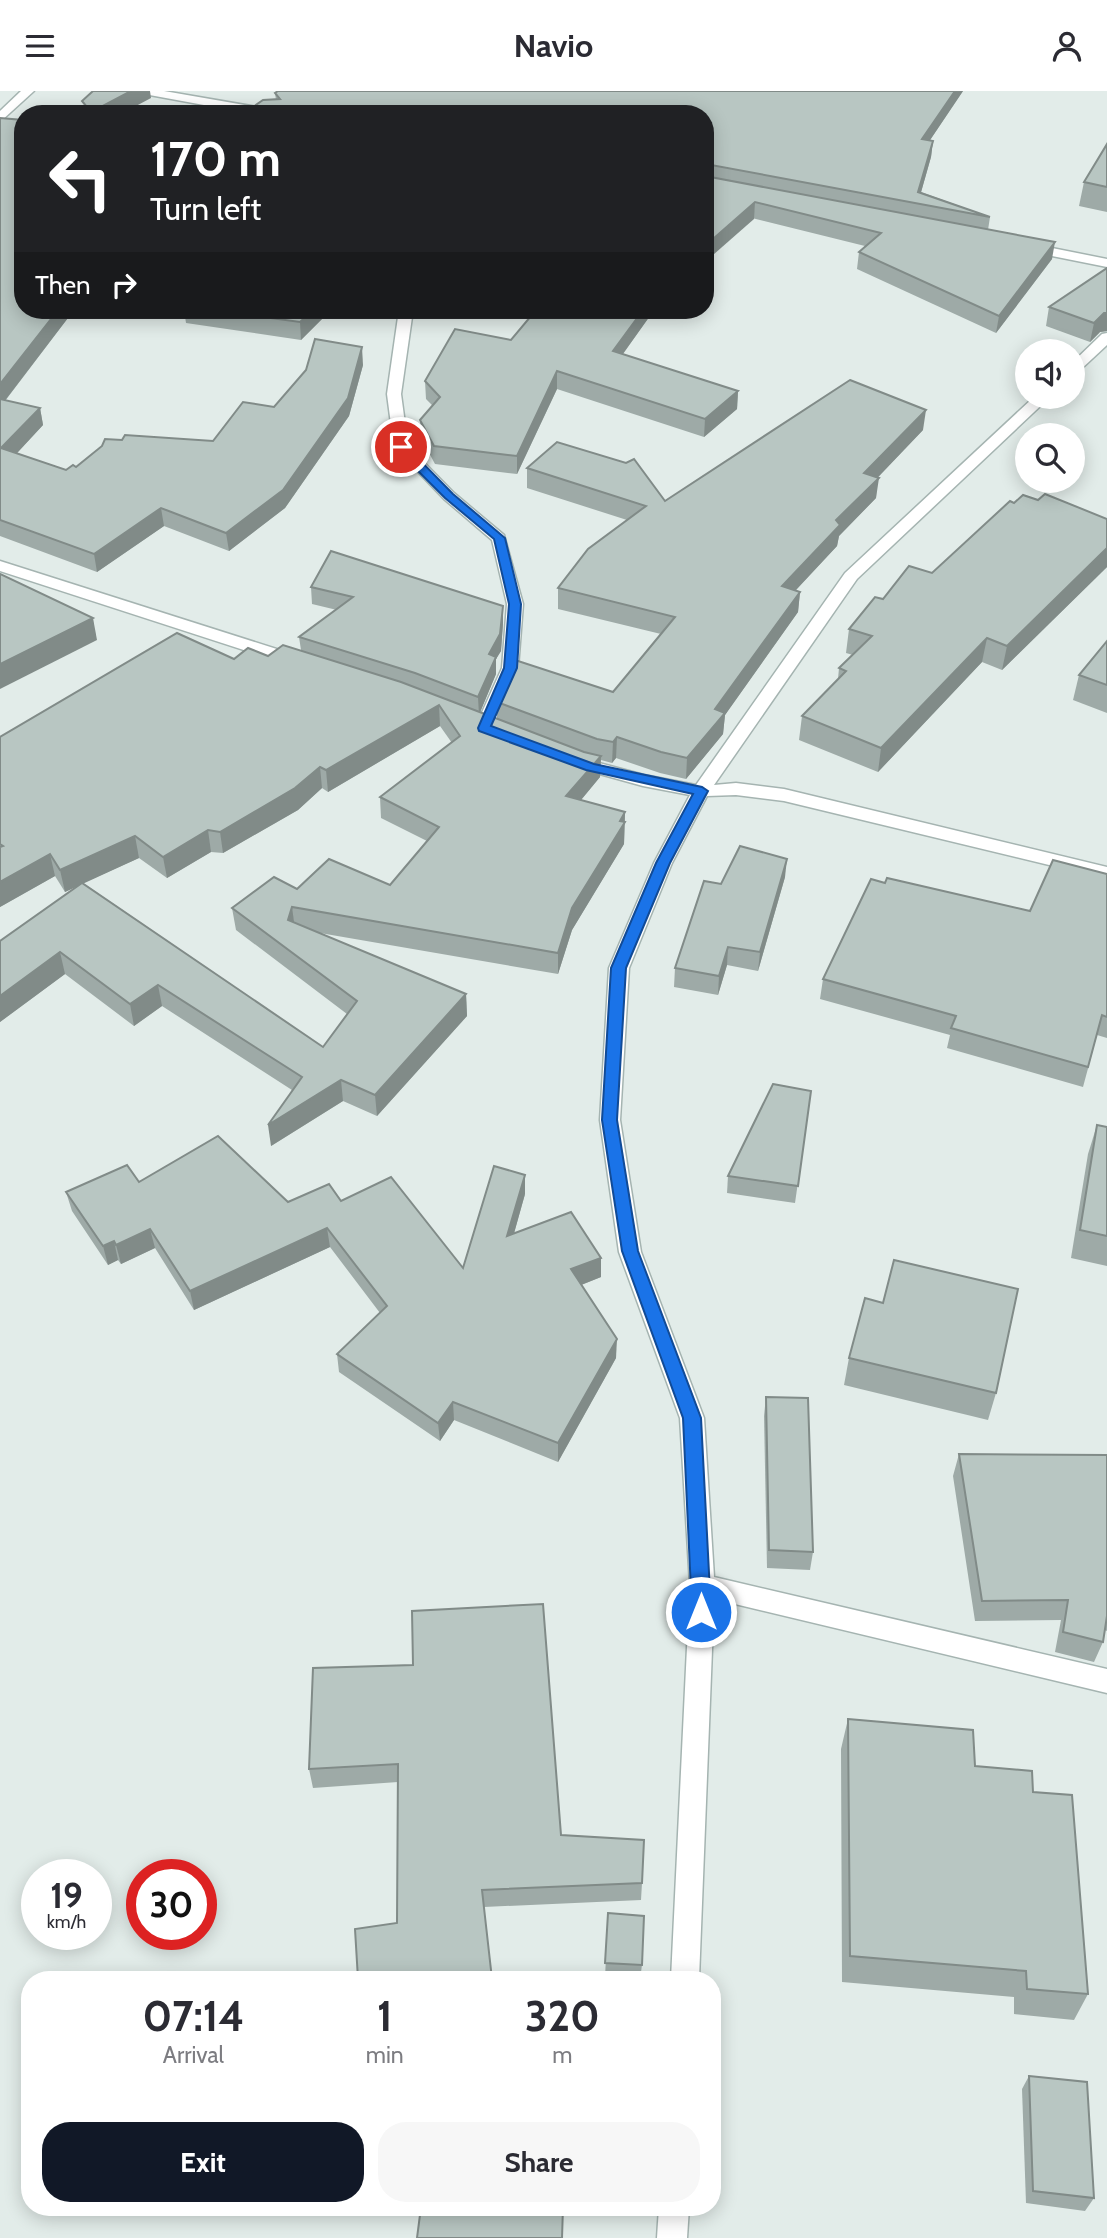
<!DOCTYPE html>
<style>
:root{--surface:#fff;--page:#f7f7f7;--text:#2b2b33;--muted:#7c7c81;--accent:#111827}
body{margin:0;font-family:Cabin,sans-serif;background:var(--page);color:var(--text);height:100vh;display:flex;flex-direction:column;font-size:26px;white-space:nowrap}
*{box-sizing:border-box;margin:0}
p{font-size:23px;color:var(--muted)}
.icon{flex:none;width:38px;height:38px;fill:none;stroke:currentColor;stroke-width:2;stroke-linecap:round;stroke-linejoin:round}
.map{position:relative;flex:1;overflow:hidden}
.drawer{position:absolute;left:21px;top:1880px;width:700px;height:245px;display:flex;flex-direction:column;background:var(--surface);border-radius:28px;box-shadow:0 4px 18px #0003}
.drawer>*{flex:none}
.guide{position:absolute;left:14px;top:14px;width:700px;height:214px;border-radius:28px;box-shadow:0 4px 18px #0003;background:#202124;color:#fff;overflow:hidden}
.tools{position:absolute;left:1015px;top:248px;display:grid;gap:14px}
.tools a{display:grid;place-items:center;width:70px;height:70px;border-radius:50%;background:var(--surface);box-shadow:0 4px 18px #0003;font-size:35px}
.speed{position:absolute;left:21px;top:1768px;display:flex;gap:14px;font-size:35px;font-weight:700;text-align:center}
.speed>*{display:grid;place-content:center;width:91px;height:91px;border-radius:50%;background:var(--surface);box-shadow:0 4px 18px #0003;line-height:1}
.speed small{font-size:18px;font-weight:400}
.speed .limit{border:10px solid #d22;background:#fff;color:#111}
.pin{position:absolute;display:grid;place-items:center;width:60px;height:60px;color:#fff;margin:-30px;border:4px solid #fff;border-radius:50%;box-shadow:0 2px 7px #0007}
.me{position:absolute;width:77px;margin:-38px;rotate:0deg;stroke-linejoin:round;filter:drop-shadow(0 0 5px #0008)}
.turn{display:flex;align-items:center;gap:24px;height:147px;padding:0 21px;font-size:32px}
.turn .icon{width:91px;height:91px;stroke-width:2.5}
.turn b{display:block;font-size:49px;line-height:60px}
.then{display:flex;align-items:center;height:66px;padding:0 21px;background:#0003;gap:14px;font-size:26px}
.eta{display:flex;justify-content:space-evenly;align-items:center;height:119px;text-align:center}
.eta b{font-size:42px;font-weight:700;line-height:49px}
.action{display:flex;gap:14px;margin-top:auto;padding:14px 21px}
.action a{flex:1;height:80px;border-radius:28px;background:var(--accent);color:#fff;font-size:28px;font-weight:700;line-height:80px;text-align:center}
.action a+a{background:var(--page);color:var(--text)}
header{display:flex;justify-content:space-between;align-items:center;height:91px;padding:0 21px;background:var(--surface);font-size:32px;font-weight:700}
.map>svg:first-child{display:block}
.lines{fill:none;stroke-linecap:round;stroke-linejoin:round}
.minor-casing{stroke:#a5b4b1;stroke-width:3}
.minor{fill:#fff;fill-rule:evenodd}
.wall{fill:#9eaaa7;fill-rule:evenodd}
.shaded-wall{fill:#818b88}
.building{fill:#b8c6c2;stroke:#818b88;stroke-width:2}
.route{fill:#1a73e8;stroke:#114b97;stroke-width:2}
</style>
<header><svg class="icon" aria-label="menu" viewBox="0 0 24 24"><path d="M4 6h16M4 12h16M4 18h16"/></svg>Navio<svg class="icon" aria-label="person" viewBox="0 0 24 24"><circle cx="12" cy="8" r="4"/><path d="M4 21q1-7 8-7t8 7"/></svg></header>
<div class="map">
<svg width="1107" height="2147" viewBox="0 0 1107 2147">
<rect width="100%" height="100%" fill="#e2ece9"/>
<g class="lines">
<g class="minor-casing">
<g id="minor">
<path d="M21 0H34L0 31V20Z"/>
<path d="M138 0H164L274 19 280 23H253L144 3Z"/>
<path d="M1027 152 1107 168V176L1022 159V153Z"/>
<path d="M403 219H417L412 226 401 303 408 355 454 402 504 444 523 513 518 577 493 637 484 642 475 637 502 577 507 513 492 449 444 408 394 356 387 303 398 226Z"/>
<path d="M1107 242V254L1078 281 1073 282V271L1102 243Z"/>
<path d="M1034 306H1050L857 488 714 694 736 692 784 698 1107 776V788L784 710 736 704 707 705 672 772 629 877 620 1029 641 1161 704 1327 714 1486 1107 1578V1602L714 1508 699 1888H671L690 1494 680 1327 619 1161 600 1029 609 877 654 772 690 704 643 695 567 674 564 670 573 665 644 684 696 694 845 482Z"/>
<path d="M0 470 305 567 307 571 305 575H293L0 480Z"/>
<path d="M659 2116H689L687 2147H657Z"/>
</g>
</g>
<use href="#minor" class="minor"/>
</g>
<g class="wall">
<path d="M278 0H963L930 49 933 50 931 66 921 101 990 126 988 139 1052 168 996 242 857 178 859 161 865 155 276 9 275 2Z"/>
<path d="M0 27 23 219H74L5 310 40 317 43 334 17 362 66 379 76 376 122 349 213 350 274 316 363 274 349 325 285 417 229 460 164 435 97 481 0 445Z"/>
<path d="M1107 53V121L1079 115 1084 91Z"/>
<path d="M1107 177V240L1100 241 1090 251 1046 235 1049 216Z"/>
<path d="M184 219H331L301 249 186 232Z"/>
<path d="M536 219H657L652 222 623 263 738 300 737 318 704 346 557 298 517 383 435 373 421 347 420 329 433 315 426 308 425 290 511 249Z"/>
<path d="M923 339 877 387 876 407 839 445 837 455 796 499 800 501 798 521 725 624 723 643 686 688 660 682 616 667 612 672 601 669 600 686 581 709 625 721 624 753 572 839 558 883 320 842 466 903 467 925 377 1025 343 1010 271 1055 292 999 162 915 134 935 65 883 0 931V850L77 795 65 801 55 785 0 816V646L234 568 268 565 301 559 299 546 337 519 312 513 311 496 503 532 501 560 496 568V583L480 621 497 628V611L613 601 661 543 558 518V497L627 429 527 397V377L665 410ZM440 635 452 652 380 706 381 727 427 750 390 794 297 798 232 817 236 839 347 923 323 956 83 792 139 767 167 787 211 761 223 762 298 719 322 697 328 701Z"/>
<path d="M1038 409 1107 428V476L1002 579 982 571 878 681 799 649 802 625 838 588 839 577 853 564 846 562 849 538 883 508 932 482 1014 412Z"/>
<path d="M1107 550V622L1073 609 1079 584Z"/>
<path d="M1107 783V947L1097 944 1083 996 947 957 950 944 820 908 823 888 885 792 1030 820Z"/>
<path d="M785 786 758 880 727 874 718 904 674 896 675 877 721 793Z"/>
<path d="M811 1000 795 1112 727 1102 728 1085Z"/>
<path d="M1097 1034 1107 1036V1175L1071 1167 1088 1063Z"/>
<path d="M139 1091 288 1111 341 1110 463 1177 525 1103 514 1142 601 1167V1186L581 1194 616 1267 558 1371 454 1329 440 1350 339 1281 337 1263 380 1222 330 1156 194 1219 155 1157 121 1173 118 1169 108 1174 72 1120 66 1101Z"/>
<path d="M849 1267 996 1302 988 1329 844 1294Z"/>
<path d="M766 1306 813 1461 810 1479 767 1477 764 1325Z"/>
<path d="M959 1363 1107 1364V1540L1105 1539 1103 1551 1094 1571 1055 1561 1061 1529 975 1530 953 1385Z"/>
<path d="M313 1577 561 1744 642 1792 641 1809 484 1816 398 1691 313 1697 309 1678Z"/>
<path d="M848 1628 975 1675 1033 1701 1088 1903 1074 1929 1014 1923V1906L842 1891 841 1658Z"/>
<path d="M608 1822 642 1874 640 1888 605 1887Z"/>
<path d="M1029 1985 1094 2107 1085 2120 1026 2112 1022 1998Z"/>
<path d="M417 2116H563L420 2127Z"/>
</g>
<g class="shaded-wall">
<path d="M131 0H150L151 7 121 23 97 18Z"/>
<path d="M955 0H963L920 64 922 48Z"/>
<path d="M933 50 931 66 918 112V101Z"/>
<path d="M755 111 754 128 705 171V155Z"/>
<path d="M1055 151 1052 168 996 242 999 225Z"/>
<path d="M58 219H74L0 316V293Z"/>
<path d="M313 219H331L301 249 300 231Z"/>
<path d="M643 219H657L652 222 612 278 613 260Z"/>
<path d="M1104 222H1107V240L1100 241 1090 251 1094 232Z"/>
<path d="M362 256 363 274 349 325 285 417 229 460 226 442Z"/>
<path d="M557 280V298L517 383V365Z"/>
<path d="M738 300 737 318 704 346 705 328Z"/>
<path d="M40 317 43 334 5 375 1 357Z"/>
<path d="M926 319 923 339 862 403 864 382Z"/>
<path d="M879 387 876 407 839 445 837 455 780 516 782 495 836 429Z"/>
<path d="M161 417 164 435 97 481 94 463Z"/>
<path d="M1107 457V476L1002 579 1007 555Z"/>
<path d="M800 501 798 521 725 624 723 643 686 688 687 667 715 618Z"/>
<path d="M503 515V532L501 560 496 568V583L479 624 478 606 489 563Z"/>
<path d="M93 527 97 549 0 598V573Z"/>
<path d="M987 547 982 571 878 681 881 657Z"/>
<path d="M439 614 440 635 328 701 326 679Z"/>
<path d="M617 646 616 667 612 672 613 651Z"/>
<path d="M601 665 600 686 566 727V705Z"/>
<path d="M320 676 322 697 298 719 223 762 220 741Z"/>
<path d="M625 721 624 753 572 839 558 883V862L572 817Z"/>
<path d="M208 739 211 761 167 787 163 766Z"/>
<path d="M135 745 139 767 65 801 60 779Z"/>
<path d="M50 763 55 785 0 816V791Z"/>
<path d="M787 768 785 786 758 880 760 861Z"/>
<path d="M292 816 295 838 288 829Z"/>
<path d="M728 856 727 874 718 904 719 885Z"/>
<path d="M60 861 65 883 0 931V905Z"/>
<path d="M158 894 162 915 134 935 130 913Z"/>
<path d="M466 903 467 925 377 1025 375 1004Z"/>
<path d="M341 989 343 1010 271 1055 268 1034Z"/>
<path d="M525 1084V1103L508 1164 507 1145Z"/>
<path d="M327 1137 330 1156 194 1219 190 1200Z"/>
<path d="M150 1138 155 1157 121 1173 116 1154Z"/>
<path d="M114 1150 118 1169 108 1174 103 1155Z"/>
<path d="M601 1167V1186L571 1198V1178Z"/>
<path d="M617 1248 616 1267 558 1371V1352Z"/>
<path d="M453 1311 454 1329 440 1350 438 1332Z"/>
</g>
<g class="building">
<path d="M93 0H131L97 18 132 23H67L76 15 87 16 82 10Z"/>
<path d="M278 0H955L922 48 933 50 918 101 990 126 706 73 705 74V23H243L263 9 280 8 275 2Z"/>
<path d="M0 27 23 29V219H58L0 293Z"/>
<path d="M1107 53V96L1084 91Z"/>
<path d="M705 85 1055 151 999 225 859 161 881 142 755 111 705 155Z"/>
<path d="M1107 177V222H1104L1094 232 1049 216Z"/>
<path d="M213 219H313L300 231Z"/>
<path d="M536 219H643L613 260 738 300 705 328 557 280 517 365 434 355 420 329 440 306 425 290 455 238 511 249Z"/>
<path d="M315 248 362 256 348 307 283 399 226 442 161 417 94 463 0 429V308L40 317 1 357 66 379 73 374 76 376 102 355 105 348 122 349 125 344 213 350 243 311 274 316 306 279Z"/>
<path d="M850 289 926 319 864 382 879 387 836 429 840 434 782 495 800 501 715 618 725 622 687 667 661 661 617 646 613 651 597 648 497 611 515 569 613 601 675 526 558 497 588 458 646 415 527 377 557 351 626 372 634 368 665 410Z"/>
<path d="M1045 403 1107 428V457L1007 555 987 547 881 657 802 625 846 580 839 577 872 545 849 538 875 506 883 508 909 475 932 482 1010 410 1014 412 1023 404 1038 409Z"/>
<path d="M331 460 503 515 500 543 489 563 496 566 478 606 415 582 299 546 353 506 311 496Z"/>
<path d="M0 483 93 527 0 573Z"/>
<path d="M177 542 234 568 248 557 268 565 283 554 401 591 584 661 601 665 566 705 625 721 620 730 625 731 572 817 558 862 292 816 288 829 466 903 375 1004 341 989 268 1034 302 986 158 894 130 913 60 861 0 905V850L82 792 323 956 357 910 232 817 274 786 297 798 329 768 390 794 439 736 380 706 460 645 439 614 326 679 320 676 295 697 220 741 208 739 163 766 135 745 60 779 50 763 0 791V756L3 755 0 753V646Z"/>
<path d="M1107 550V594L1079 584Z"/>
<path d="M740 755 787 768 760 861 728 856 719 885 675 877 704 790 721 793Z"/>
<path d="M1053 769 1107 783V926L1102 924 1088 976 951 937 956 925 823 888 871 788 885 792 887 787 1030 820Z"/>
<path d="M773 993 811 1000 798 1095 728 1085Z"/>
<path d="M1097 1034 1107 1036V1145L1080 1139Z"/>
<path d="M218 1045 288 1111 329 1093 341 1110 391 1086 463 1177 494 1075 525 1084 507 1145 571 1121 601 1167 571 1178 617 1248 558 1352 453 1311 438 1332 337 1263 387 1215 327 1137 190 1200 150 1138 116 1154 114 1150 103 1155 66 1101 127 1074 139 1091Z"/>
<path d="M894 1169 1018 1198 996 1302 849 1267 865 1207 883 1212Z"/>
<path d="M766 1306 808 1307 813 1461 769 1459Z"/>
<path d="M959 1363 1107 1364V1525L1103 1551 1063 1541 1068 1509 982 1510Z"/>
<path d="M543 1513 561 1744 644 1749 642 1792 482 1799 492 1888H358L355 1838 397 1832 398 1673 309 1678 313 1577 413 1574 412 1520Z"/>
<path d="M848 1628 973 1639 975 1675 1032 1680 1033 1701 1072 1704 1088 1903 1027 1898 1026 1880 850 1865Z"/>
<path d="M608 1822 644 1825 642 1874 605 1872Z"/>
<path d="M1029 1985 1087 1991 1094 2107 1033 2100Z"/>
<path d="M421 2116H563L562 2147H417Z"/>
</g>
<path class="route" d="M397 354H405L453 403 505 447 521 513 517 577 491 635 594 673 702 696 708 700 670 772 626 877 617 1029 638 1160 701 1327 711 1521 708 1527 701 1529 695 1527 692 1521 683 1327 622 1160 602 1029 611 877 656 772 693 703 586 679 479 640 478 637 504 577 509 513 494 448 445 407 397 359Z"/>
</svg>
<div class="tools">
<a><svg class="icon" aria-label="sound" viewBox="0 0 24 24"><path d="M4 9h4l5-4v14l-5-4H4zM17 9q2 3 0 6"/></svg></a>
<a><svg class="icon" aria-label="search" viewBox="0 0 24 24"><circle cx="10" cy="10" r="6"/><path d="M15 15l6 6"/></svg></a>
</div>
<div class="speed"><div>19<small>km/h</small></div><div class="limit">30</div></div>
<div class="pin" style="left:401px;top:356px;background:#d93025"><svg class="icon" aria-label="arrive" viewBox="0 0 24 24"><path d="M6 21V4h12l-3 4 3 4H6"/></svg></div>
<svg class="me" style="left:701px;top:1521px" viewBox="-20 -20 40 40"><circle r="17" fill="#1a73e8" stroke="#fff" stroke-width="3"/><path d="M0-11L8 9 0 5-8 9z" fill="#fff"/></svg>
<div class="guide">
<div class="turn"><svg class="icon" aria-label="left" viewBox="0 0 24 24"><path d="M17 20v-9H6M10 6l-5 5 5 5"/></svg><div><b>170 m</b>Turn left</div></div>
<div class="then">Then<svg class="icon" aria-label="right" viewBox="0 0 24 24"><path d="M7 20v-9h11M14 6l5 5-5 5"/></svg></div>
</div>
<section class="drawer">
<div class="eta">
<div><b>07:14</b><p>Arrival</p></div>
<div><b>1</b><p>min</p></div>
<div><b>320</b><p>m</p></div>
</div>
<div class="action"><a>Exit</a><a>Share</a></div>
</section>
</div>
